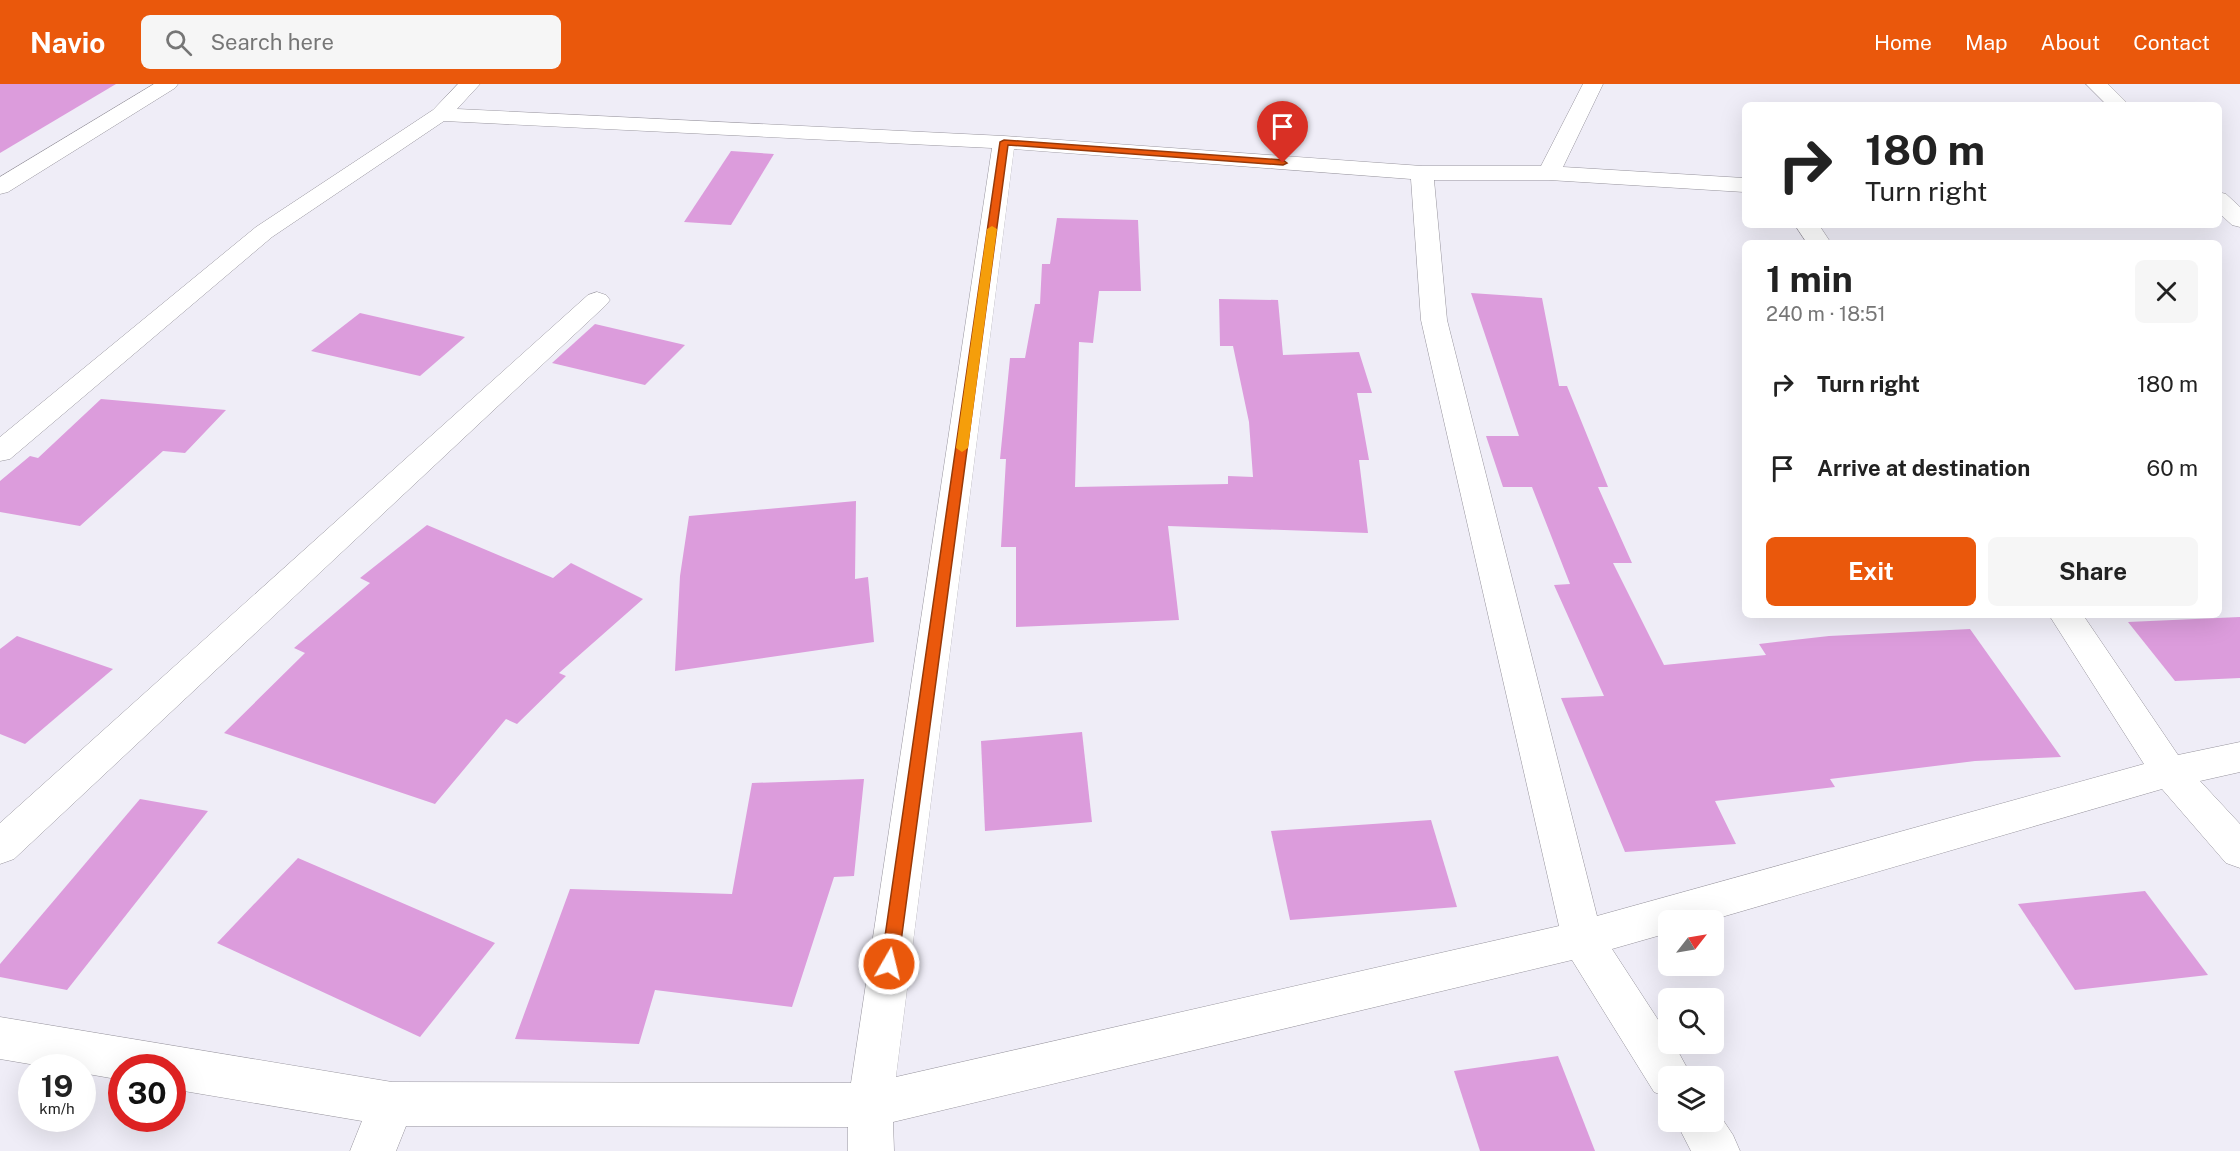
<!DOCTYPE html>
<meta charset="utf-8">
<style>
:root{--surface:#fff;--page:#f6f6f6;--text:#222;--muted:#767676;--accent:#ea580c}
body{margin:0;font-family:"Public Sans",sans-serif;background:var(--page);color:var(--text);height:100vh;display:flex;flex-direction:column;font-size:22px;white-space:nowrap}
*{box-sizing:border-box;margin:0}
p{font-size:20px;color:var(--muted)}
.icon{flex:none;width:33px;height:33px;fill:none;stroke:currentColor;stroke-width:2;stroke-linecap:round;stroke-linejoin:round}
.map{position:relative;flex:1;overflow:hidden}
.drawer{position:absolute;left:1742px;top:156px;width:480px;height:378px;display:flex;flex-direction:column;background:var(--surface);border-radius:9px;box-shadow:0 6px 24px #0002}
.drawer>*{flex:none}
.banner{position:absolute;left:1742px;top:18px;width:480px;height:126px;border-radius:9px;box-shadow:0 6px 24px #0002;background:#fff;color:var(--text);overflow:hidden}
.needle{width:39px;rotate:59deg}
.fabs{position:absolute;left:1658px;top:826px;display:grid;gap:12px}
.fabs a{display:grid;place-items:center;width:66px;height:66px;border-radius:9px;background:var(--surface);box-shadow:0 6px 24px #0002;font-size:30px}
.speed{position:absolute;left:18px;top:970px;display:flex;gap:12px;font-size:30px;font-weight:700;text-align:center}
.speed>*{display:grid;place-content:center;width:78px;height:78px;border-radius:50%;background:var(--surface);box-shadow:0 6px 24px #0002;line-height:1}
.speed small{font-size:15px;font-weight:400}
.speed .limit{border:9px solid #d22;background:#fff;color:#111}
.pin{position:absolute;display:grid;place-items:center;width:51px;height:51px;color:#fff;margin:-62px -26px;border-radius:50% 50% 50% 0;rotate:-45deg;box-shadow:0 0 6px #0007}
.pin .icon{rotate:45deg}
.me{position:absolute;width:66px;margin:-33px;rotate:8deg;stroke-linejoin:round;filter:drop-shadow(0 0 4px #0008)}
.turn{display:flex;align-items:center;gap:21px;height:126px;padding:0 24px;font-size:27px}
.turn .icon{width:78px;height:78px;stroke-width:2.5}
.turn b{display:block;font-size:42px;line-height:51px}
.round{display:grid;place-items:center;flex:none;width:63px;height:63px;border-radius:9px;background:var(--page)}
.headline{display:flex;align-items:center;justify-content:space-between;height:102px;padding:0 24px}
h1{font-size:36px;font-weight:700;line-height:45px}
.primary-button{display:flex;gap:12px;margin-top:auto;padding:12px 24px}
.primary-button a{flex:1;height:69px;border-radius:9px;background:var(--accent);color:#fff;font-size:24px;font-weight:700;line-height:69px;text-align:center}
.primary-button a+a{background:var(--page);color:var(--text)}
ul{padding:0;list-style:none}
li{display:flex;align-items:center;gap:18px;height:84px;padding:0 24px}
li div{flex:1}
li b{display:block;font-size:22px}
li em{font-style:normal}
header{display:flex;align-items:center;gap:36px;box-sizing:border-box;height:84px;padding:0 30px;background:var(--accent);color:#fff}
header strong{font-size:28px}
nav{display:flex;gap:33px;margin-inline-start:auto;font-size:21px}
.search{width:420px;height:54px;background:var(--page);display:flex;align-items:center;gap:15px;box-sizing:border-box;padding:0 21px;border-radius:9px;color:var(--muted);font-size:22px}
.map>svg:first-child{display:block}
.building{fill:#dc9cdc}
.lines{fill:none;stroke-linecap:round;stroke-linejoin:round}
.minor-casing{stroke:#97949d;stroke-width:1}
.minor{fill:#fff;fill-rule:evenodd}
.route{fill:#ea580c;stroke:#983908;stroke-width:1.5}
.slow{fill:#f59e0b}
</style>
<header>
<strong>Navio</strong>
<div class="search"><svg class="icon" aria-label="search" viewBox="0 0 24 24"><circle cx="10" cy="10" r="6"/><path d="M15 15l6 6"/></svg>Search here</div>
<nav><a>Home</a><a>Map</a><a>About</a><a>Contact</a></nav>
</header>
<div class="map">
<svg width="2240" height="1067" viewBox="0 0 2240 1067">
<rect width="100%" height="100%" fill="#efedf7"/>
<g class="building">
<path d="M0 0H116L0 69Z"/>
<path d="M731 67 774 70 731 141 684 138Z"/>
<path d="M1057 134 1138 136 1141 207H1099L1093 259 1079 258 1075 403 1228 400V392L1253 393 1249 338 1233 262H1220L1219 215 1278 216 1283 271 1359 268 1372 309H1357L1369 376H1359L1368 449 1168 442 1179 536 1016 543V463H1001L1006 375H1000L1010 274H1025L1035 220H1040L1042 180H1050Z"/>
<path d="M1471 209 1542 214 1559 302H1567L1608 403H1598L1632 479H1613L1664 581 1766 571 1759 560 1829 552 1970 545 2061 673 1975 677 1830 695 1835 703 1715 717 1736 760 1625 768 1561 614 1604 612 1554 501 1570 500 1532 403H1503L1486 352H1519Z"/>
<path d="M360 229 465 253 420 292 311 267Z"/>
<path d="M595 240 685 261 645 301 552 279Z"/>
<path d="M101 315 226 326 185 369 163 367 80 442 0 428V397L30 372 38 374Z"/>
<path d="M856 417 855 495 868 493 874 558 675 587 680 492 689 432Z"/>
<path d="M427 441 553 494 571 479 643 515 559 589 566 592 517 640 506 635 435 720 224 649 305 569 294 564 370 499 360 494Z"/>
<path d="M2240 533V594L2175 597 2128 538Z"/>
<path d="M17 552 113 585 25 660 0 650V565Z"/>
<path d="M1082 648 1092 738 985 747 981 657Z"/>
<path d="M864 695 854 792 834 793 792 923 655 906 639 960 515 955 570 805 732 810 752 699Z"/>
<path d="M140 715 208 727 67 906 0 893V880Z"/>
<path d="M1431 736 1457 823 1290 836 1271 747Z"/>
<path d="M298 774 495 859 420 953 217 859Z"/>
<path d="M2145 807 2208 891 2075 906 2018 820Z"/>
<path d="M1558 972 1595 1067H1480L1454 987Z"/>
</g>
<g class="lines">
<g class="minor-casing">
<g id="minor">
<path d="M154 0H178L175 4 8 108 0 110V93Z"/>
<path d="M458 0H480L457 25 1004 52 1422 82H1541L1583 0H1603L1563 83 1744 94V108L1549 96H1434L1447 236 1597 832 2144 680 2049 531H2083L2178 671 2240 658V688L2200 697 2240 740V784L2226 779 2162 705 1708 837H1668V849L1612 865 1668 951V960H1674L1692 993H1668V1014L1654 1008 1572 876 893 1038 894 1067H848V1043L406 1042 396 1067H350L362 1037 172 1005V984H122V996L82 989V984H53L0 975V933L392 998 851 999 992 64 444 37 272 153 10 375 0 377V353L256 143 433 26ZM1014 65 1411 95 1421 236 1559 842 896 993Z"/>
<path d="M2086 0H2108L2129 21H2107Z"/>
<path d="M2218 108 2226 110 2240 123V143L2232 141 2218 128Z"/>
<path d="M1795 141H1819L1831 159H1807Z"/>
<path d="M597 208 606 211 610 216 606 221 14 775 0 780V739L588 211Z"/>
<path d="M1713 1021 1733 1051 1740 1067H1691L1676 1038H1713Z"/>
</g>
</g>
<use href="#minor" class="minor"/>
</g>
<path class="route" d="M1004 56 1283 76 1287 79 1283 81 1008 61 898 880 895 886 889 888 883 886 881 880 1000 58Z"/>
<path class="slow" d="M992 142 997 145 968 364 962 368 956 364 987 145Z"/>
</svg>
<div class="fabs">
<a><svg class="needle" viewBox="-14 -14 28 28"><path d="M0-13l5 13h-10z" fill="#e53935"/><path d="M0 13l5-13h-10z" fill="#767676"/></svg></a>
<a><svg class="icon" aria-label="search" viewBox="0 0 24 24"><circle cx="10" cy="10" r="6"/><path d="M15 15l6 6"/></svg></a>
<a><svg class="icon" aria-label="layers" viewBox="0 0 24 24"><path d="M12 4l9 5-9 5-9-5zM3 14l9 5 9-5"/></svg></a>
</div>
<div class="speed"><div>19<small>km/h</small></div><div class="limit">30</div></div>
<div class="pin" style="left:1283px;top:79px;background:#d93025"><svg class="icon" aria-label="arrive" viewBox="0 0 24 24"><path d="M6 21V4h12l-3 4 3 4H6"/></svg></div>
<svg class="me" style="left:889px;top:880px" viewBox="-20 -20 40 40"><circle r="17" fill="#ea580c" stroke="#fff" stroke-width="3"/><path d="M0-11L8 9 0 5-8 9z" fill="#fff"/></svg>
<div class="banner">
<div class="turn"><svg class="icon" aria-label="right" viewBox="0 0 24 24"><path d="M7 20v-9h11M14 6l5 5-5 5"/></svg><div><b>180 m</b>Turn right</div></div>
</div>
<section class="drawer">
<div class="headline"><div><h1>1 min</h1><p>240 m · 18:51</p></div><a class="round"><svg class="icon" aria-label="close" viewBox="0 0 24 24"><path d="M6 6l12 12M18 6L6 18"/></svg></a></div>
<ul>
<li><svg class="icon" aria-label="right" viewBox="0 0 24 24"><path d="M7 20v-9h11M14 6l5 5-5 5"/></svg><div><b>Turn right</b></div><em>180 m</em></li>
<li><svg class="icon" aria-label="arrive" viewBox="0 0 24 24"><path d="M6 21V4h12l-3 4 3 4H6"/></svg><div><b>Arrive at destination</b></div><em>60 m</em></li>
</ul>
<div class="primary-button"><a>Exit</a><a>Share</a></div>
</section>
</div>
